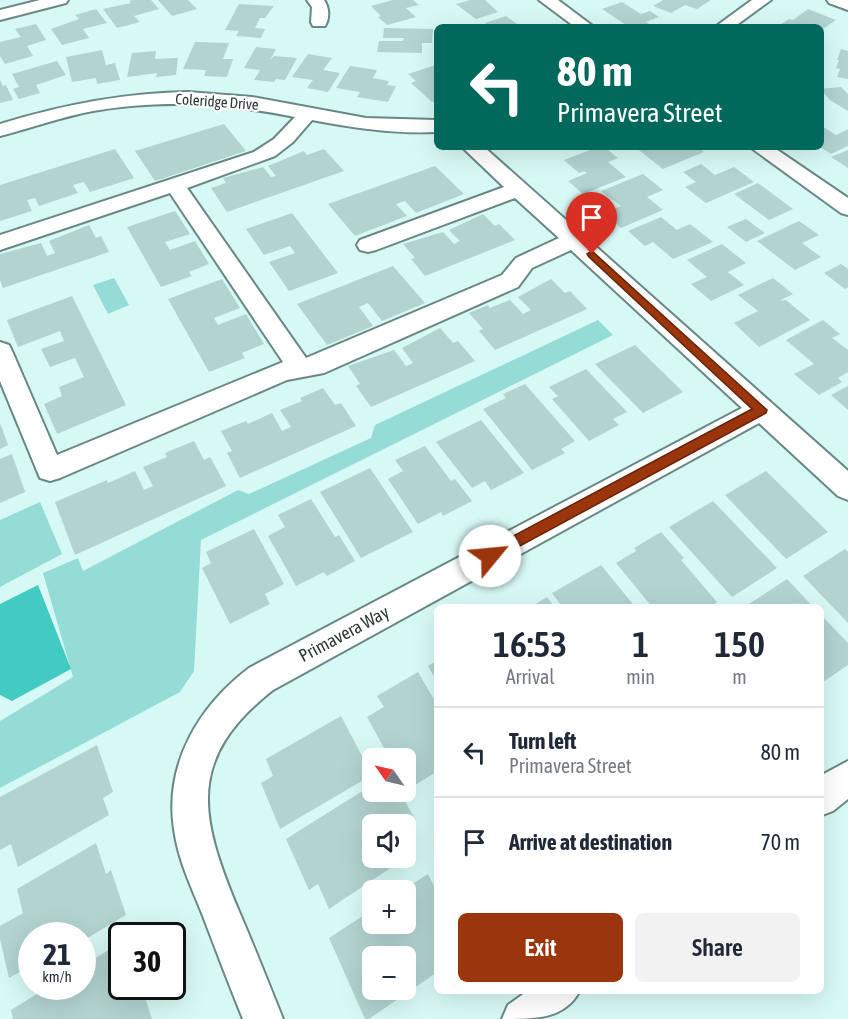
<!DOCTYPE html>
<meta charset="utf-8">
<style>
:root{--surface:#fff;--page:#f2f2f3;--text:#1f2937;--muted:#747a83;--line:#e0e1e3;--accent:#9b350c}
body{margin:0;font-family:"Asap Condensed",sans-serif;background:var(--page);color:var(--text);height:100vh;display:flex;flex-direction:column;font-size:22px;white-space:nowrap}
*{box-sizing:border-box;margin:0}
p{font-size:20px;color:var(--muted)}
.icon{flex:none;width:33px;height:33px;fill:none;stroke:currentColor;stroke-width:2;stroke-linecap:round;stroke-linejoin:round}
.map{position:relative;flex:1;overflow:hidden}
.side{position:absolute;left:434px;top:604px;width:390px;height:390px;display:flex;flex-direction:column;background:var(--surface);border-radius:9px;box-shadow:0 6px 24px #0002}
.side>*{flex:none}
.top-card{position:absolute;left:434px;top:24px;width:390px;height:126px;border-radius:9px;box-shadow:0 6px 24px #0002;background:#00695c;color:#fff;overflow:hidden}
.needle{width:39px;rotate:304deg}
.controls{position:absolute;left:362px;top:748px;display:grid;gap:12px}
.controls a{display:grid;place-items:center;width:54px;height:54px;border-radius:9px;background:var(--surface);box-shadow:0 6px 24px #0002;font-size:30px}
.speed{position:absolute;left:18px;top:922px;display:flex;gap:12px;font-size:30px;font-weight:700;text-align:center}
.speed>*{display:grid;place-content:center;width:78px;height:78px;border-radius:50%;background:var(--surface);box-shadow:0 6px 24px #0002;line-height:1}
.speed small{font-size:15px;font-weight:400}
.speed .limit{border:3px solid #111;border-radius:9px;background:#fff;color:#111}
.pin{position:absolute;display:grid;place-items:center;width:51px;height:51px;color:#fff;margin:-62px -26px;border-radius:50% 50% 50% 0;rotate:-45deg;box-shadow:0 0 6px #0007}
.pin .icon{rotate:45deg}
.me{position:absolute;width:66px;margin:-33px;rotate:62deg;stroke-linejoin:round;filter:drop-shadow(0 0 4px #0008)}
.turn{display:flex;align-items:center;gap:21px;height:126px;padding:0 24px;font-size:27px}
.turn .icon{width:78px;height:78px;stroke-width:2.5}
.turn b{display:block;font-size:42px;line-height:51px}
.eta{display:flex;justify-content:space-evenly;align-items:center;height:102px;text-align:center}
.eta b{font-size:36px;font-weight:600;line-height:42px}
.cta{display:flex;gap:12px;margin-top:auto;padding:12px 24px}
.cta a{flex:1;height:69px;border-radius:9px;background:var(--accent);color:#fff;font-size:24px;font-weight:600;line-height:69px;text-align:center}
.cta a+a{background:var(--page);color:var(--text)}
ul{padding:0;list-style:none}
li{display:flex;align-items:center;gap:18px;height:90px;padding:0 24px;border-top:2px solid var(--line)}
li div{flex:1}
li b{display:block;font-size:22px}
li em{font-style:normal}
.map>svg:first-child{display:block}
.green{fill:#94dcd5}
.water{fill:#42cbc2}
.building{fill:#b2d3d0;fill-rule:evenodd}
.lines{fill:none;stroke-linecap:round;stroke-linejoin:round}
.street-casing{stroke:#698885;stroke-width:4}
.street{fill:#fff;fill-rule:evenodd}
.route{fill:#9b350c;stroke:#652208;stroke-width:1.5}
.labels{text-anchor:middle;stroke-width:4.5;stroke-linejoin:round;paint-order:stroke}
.far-street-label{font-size:15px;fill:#2b3937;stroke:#fff}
.street-label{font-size:18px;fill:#2b3937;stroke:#fff}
</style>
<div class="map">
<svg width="848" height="1019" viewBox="0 0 848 1019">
<rect width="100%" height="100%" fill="#d7f9f5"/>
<g class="green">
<path d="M114 278 129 305 108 314 93 285Z"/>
<path d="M598 320 613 335 201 540 194 671 180 692 0 788V721L73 677 43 573 78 558 83 571 238 490 249 494 371 438 375 425Z"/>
<path d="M40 502 62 554 0 587V520Z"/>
</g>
<path class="water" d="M38 585 71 669 12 701 0 695V604Z"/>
<g class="building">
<path d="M133 0H151L159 9 134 16 140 22 117 28 103 9 131 3 129 1Z"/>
<path d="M158 0H188L197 9 172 16Z"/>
<path d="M393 0H413L419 5 406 8 416 17 387 25 378 17 381 16 371 6Z"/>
<path d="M470 0H485L498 12 476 19 456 4Z"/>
<path d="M663 0H711L697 9 685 5 671 13 653 6Z"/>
<path d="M622 2 641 14 650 11 659 17 646 22 654 27H629L602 9Z"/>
<path d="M239 4 274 6 265 18H260L255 28 265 29 261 38 236 36 239 31 225 30Z"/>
<path d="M96 9 107 23 83 29 89 38 62 45 51 29 79 19 75 15Z"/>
<path d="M808 9 836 20 823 29 812 25 785 27 780 25 789 19 793 20Z"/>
<path d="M506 16 521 27H490L485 23Z"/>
<path d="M36 24 46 40 27 46 33 56 5 64 0 56V42L21 37 15 29Z"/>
<path d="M384 28 433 29 432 43H422V53L377 52 379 41H403L404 38H383Z"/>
<path d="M195 42 229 43 223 59H233L227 77 204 76 206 70 183 69Z"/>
<path d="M256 47 276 49 270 60 274 56 297 58 285 80 276 79 274 82 254 80 260 70 244 68Z"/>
<path d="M841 49 848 51V79L837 77 840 69 836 68 839 60H837Z"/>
<path d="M102 50 106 65 115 63 120 80 97 84 96 78 72 82 66 57Z"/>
<path d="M156 51 155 59 178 58 176 75 156 77 157 73 127 77 132 53Z"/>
<path d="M308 54 332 58 323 70 340 73 328 92 307 88 313 80 292 77Z"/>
<path d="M57 61 66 75 36 85 40 93 19 99 13 89 19 87 12 74Z"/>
<path d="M436 65V101L432 102 411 83 416 81 408 74Z"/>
<path d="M350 66 377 70 373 78 389 81 387 85 396 86 388 102 357 97 360 92 336 88Z"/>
<path d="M0 80 3 86 6 85 13 100 0 103Z"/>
<path d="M841 87 848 94V111L830 100 820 89Z"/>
<path d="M224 124 246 151 155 181 135 151Z"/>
<path d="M820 125 836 135 848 129V146L831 154 820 147Z"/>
<path d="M598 147H604L618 158 608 162 626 177 583 194 568 181 587 173 584 171 579 173 564 160Z"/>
<path d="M635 147H698L704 152 663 169Z"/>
<path d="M115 149 134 178 90 192 84 182 73 185 78 193 39 206 35 198 27 200 32 211 0 221V185Z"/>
<path d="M324 149 344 171 227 212 211 188 226 183 223 178 263 167 271 177 276 176 268 166 304 151 307 155Z"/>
<path d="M848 150V168L831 157Z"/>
<path d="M701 164 715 175 734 167 754 182 706 203 685 187 696 182 683 172Z"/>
<path d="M435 166 464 194 416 213 405 201 396 204 407 216 355 236 328 204Z"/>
<path d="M643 174 663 190 647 197 663 210 621 228 604 213 621 206 601 191Z"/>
<path d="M758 183 793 209 769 220 734 194Z"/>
<path d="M175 211 190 234 165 242 170 250 195 241 209 264 189 272 192 276 161 287 127 227Z"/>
<path d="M292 213 338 273 289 291 269 262 295 253 290 246 264 255 246 229Z"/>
<path d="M483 214 495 226 499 224 515 240 425 276 411 259 415 258 403 244 443 232 454 244 460 241 449 230Z"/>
<path d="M661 217 677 230 690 224 713 242 673 259 653 242 645 246 628 231Z"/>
<path d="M746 219 765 233 746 242 727 227Z"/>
<path d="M799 221 819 235 802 243 821 257 795 270 757 241Z"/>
<path d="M89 225 96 238 101 236 109 252 3 288 0 280V254L41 243 47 256 55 253 49 241Z"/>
<path d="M722 244 746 263 728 272 744 285 711 301 691 284 707 277 687 260Z"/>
<path d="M841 264 848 269V287L845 289 824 273Z"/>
<path d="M393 266 425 303 382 321 368 303 359 307 373 326 327 345 297 304Z"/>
<path d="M773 278 793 294 779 301 786 300 810 320 759 347 734 323 758 311 738 295Z"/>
<path d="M222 279 240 308 214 318 218 325 246 314 264 344 242 353 245 358 209 372 168 299Z"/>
<path d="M551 279 565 293 570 291 587 309 495 350 479 331 483 329 469 313 488 305 490 308 510 300 523 314 531 310 518 297Z"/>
<path d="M72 296 126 405 57 434 44 404 62 396 59 387 84 377 75 358 50 367 41 349 64 341 60 331 18 347 7 320Z"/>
<path d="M823 320 840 334 832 338 848 350V372L838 378 842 382 819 395 794 374 814 364 786 340Z"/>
<path d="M440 328 453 343 458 341 475 361 371 407 356 386 360 384 348 366 394 350 406 366 413 363 402 348Z"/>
<path d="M635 345 683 392 643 413 595 364Z"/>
<path d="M586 369 627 412 613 419 619 425 589 441 552 399 558 396 549 387Z"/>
<path d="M525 384 575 441 561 449 565 453 532 470 483 409 506 398 503 394Z"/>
<path d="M848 386V410L831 395Z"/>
<path d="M323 388 335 405 341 403 356 426 240 478 227 453 232 451 221 431 246 421 248 424 272 413 282 431 291 427 280 410 302 401 300 398Z"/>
<path d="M481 420 524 473 491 490 485 481 472 488 436 442Z"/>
<path d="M0 423 8 445 0 449Z"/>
<path d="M194 441 204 460 210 457 226 486 75 555 55 502 107 480 108 483 135 471 144 490 153 486 143 467 167 457 165 453Z"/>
<path d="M425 446 451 481 455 479 472 501 443 516 441 512 418 524 388 479 403 471 395 460Z"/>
<path d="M12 454 25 492 0 503V459Z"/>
<path d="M370 468 413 532 361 558 320 492Z"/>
<path d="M766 471 828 532 786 559 725 495Z"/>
<path d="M311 499 335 537 339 535 355 561 327 576 324 572 296 586 268 536 285 527 278 515Z"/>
<path d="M713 501 777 568 732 597 669 527Z"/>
<path d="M254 529 284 584 265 594 270 604 230 624 202 568 211 563 206 552Z"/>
<path d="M661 532 684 558 681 560 717 602 708 608H675L673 605 653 608 616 563 636 551 634 548Z"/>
<path d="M845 549 848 552V623L803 576Z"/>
<path d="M601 565 636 608H563L552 593Z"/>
<path d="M787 579 814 608H743Z"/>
<path d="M547 597 555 608H529Z"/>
<path d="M820 614 848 643V665L820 684Z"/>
<path d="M436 661V680L428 666Z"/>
<path d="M418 672 436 703V772L407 790 405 786V759H390L367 717 384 707 377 696Z"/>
<path d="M341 716 372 775 280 829 261 783 273 776 266 759Z"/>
<path d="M97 745 113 792 103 798 109 815 18 867 11 844 0 850V797Z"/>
<path d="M372 785V792H400L416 821 405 828V825H372V858H405V838L413 853 329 909 318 884 309 890 286 839Z"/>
<path d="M96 843 106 874 111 870 126 915 84 940 82 934 79 936H32V965L9 978 0 939V926L23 913 17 889Z"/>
<path d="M428 874 436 890V973L369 1019H365L329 938 372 910V924H405V891H401ZM372 957H405V990H372Z"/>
<path d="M122 942V987H142L152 1019H13L11 1010 48 987H82V966Z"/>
</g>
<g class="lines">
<g class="street-casing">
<g id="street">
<path d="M40 0H68L66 3 0 20V10Z"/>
<path d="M307 0H324C329 7 330 18 325 26H313L311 22 312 7Z"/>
<path d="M539 0H558L594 27H575Z"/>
<path d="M752 0H771L734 27H715Z"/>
<path d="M827 0H848V10L829 3Z"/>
<path d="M188 92 252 97 366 118 436 120V132C394 134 353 128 312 120L293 142 275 156 187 188 306 358 502 275 516 258 559 238 515 198 376 250 368 252 360 250 357 245 360 240 504 187 462 147H484L848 471V500L838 496 759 423 273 690C185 759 200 817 238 909 254 946 268 982 283 1019H243C229 985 216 950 203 916 192 888 178 860 174 829 164 764 199 706 249 668L742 408 571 250 532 268 518 287 324 373 287 380 60 478 50 481 40 478 0 381V342L9 345 12 351 57 455 283 362 170 193 0 250V235L254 152 274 139 295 117C227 103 162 99 93 111 61 117 31 128 0 136V124C62 105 123 93 188 92Z"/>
<path d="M750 147H773L848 198V215L841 213Z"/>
<path d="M848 761V799L833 811 820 816V776Z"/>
<path d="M526 992H579C564 1019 535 1019 502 1019L508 1005Z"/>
</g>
</g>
<use href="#street" class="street"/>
</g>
<path class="route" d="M592 251 767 410 766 413 490 562 485 560 483 556 485 551 752 409 589 257 587 254Z"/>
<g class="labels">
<g class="far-street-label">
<text transform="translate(217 102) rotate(4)" y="5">Coleridge Drive</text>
</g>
<g class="street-label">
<text transform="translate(344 634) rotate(-28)" y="6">Primavera Way</text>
</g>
</g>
</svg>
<div class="controls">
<a><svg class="needle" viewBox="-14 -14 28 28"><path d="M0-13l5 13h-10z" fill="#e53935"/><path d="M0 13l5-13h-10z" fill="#747a83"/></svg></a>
<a><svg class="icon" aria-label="sound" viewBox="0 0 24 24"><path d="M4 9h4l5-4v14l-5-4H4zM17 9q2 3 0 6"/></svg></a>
<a>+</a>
<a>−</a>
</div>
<div class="speed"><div>21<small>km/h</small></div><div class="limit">30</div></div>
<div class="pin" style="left:592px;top:254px;background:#d93025"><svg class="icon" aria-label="arrive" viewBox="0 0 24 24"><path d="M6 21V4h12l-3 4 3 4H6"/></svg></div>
<svg class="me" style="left:490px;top:556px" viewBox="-20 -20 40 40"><circle r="19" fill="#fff"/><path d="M0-13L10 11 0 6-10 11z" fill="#9b350c"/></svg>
<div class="top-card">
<div class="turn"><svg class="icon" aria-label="left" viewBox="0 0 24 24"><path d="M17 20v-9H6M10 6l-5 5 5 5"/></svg><div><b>80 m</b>Primavera Street</div></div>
</div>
<section class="side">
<div class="eta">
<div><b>16:53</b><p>Arrival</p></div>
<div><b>1</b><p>min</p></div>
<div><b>150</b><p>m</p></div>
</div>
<ul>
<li><svg class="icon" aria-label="left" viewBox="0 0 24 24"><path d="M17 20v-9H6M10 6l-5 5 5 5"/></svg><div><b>Turn left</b><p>Primavera Street</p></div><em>80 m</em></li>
<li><svg class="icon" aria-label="arrive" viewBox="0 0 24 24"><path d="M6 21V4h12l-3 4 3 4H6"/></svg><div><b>Arrive at destination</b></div><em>70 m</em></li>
</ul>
<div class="cta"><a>Exit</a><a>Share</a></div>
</section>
</div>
